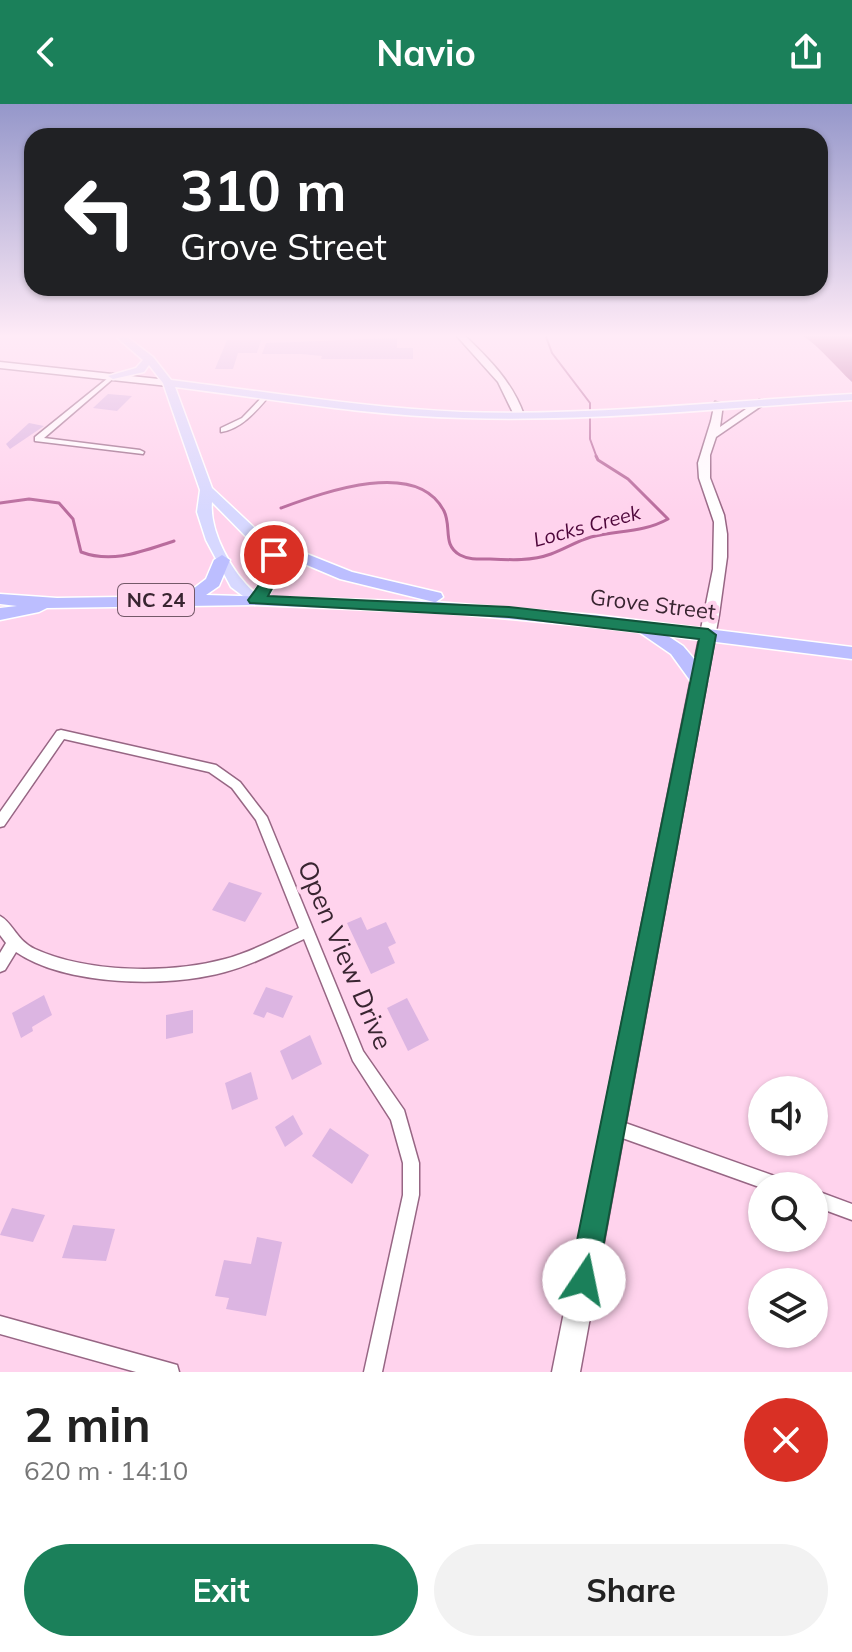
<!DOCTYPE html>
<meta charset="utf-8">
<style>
:root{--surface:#fff;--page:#f2f2f2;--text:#222;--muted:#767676;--accent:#1b805a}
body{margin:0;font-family:Mulish,sans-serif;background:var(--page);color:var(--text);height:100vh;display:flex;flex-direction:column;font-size:30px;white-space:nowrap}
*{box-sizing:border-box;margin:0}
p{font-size:26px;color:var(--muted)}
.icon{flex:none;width:44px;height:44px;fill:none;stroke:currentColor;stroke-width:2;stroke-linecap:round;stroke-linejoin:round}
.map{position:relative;height:1268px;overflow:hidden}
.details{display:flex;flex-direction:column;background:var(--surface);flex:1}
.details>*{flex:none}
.hud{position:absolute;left:24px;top:24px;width:804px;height:168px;border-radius:24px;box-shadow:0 2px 6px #0004;background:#202124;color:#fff;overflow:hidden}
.controls{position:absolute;left:748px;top:972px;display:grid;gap:16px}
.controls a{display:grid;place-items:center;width:80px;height:80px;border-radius:50%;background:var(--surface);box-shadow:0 2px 6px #0004;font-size:40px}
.pin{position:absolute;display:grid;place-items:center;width:68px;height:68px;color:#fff;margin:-34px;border:4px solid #fff;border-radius:50%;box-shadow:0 2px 8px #0007}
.me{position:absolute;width:88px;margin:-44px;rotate:11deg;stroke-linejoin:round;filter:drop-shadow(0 0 6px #0008)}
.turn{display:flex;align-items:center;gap:28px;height:168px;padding:0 24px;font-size:36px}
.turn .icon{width:104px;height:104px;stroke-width:2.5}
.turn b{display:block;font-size:56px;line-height:68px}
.round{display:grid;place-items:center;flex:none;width:84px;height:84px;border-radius:42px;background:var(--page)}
.summary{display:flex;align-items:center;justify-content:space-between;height:136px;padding:0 24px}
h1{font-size:48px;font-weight:700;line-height:60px}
.primary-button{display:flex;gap:16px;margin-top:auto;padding:16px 24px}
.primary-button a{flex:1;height:92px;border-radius:48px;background:var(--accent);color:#fff;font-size:32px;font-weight:700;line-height:92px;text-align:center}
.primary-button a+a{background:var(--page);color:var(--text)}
header{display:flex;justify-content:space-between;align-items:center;height:104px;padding:0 24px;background:var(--accent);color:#fff;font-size:36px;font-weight:700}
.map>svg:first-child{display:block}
.water{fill:#b96c9d}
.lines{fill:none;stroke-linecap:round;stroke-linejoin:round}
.stream-far1{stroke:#b96c9d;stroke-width:2}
.stream{stroke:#b96c9d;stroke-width:3}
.building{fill:#dcb5e2}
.street-casing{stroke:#976684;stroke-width:3}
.secondary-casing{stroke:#976684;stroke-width:3}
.primary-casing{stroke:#fff;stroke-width:3}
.highway-casing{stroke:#fff;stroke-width:3}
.street{fill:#fff;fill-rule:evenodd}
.secondary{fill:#fff;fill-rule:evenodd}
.primary{fill:#d7d8ff;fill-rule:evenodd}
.highway{fill:#bcbeff;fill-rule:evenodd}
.route{fill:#1b805a;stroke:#12533a;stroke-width:2}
.labels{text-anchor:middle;stroke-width:8;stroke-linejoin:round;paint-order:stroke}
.far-water-label{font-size:20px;font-style:italic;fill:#4d0539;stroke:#ffd3ed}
.shield{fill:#ffd3ed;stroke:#745969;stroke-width:2}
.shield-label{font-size:20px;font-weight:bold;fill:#392531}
.street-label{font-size:22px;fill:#392531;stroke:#ffd3ed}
.near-street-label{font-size:26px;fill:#392531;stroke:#ffd3ed}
</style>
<header><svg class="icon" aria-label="back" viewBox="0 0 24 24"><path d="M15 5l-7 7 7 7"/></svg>Navio<svg class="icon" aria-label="share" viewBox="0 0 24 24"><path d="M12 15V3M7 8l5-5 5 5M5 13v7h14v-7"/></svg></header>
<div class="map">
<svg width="852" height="1268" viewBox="0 0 852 1268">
<rect width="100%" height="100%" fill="#ffd3ed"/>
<path class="water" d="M801 230H852V278C835 262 820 243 801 230Z"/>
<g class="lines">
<path class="stream-far1" d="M545 230 552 249 590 299V335L597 354"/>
<g class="stream">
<path d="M0 399 29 395 59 399 73 415 81 448C113 460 143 447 174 437"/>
<path d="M281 404C325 388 417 354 444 407 452 423 442 441 460 451 469 456 480 455 490 455 511 456 532 457 551 450 565 445 577 437 591 433 617 426 643 429 668 415L628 375 598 356 596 352"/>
</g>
</g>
<g class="building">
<path d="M397 234V244H413V255H321L322 252 302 250H262L266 239Z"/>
<path d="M227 236H261L257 249H238L233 265H215Z"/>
<path d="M108 290 132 292 117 307 93 304Z"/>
<path d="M29 319 44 322 10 345 6 340Z"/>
<path d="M229 778 262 789 245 818 212 806Z"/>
<path d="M361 813 367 826 386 818 396 839 388 843 395 859 371 870 347 819Z"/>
<path d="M266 883 293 892 283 914 267 908 264 914 253 910Z"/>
<path d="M44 891 52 911 32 923 33 927 21 934 12 909Z"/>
<path d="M407 894 429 936 408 947 387 904Z"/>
<path d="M193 906V929L166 935V911Z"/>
<path d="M310 931 322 960 292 976 280 947Z"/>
<path d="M251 968 258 995 232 1006 225 979Z"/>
<path d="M293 1011 303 1030 285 1043 275 1023Z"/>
<path d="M330 1024 369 1051 352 1080 312 1052Z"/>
<path d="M12 1104 45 1111 33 1138 0 1131Z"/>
<path d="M73 1121 115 1125 106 1157 62 1154Z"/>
<path d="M257 1133 282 1138 266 1212 226 1205 229 1194 215 1192 224 1156 251 1160Z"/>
</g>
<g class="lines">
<g class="street-casing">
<g id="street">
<path d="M113 270 115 271V273L44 334 140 346 144 348 143 350 35 337V333Z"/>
<path d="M265 290 270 291C257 306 242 325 221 328V324L242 314Z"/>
<path d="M61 626 216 661 240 678 267 713 363 947 404 1006 419 1059V1091L382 1268H364L403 1091V1059L391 1016 353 957 304 835C278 847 252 861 225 868 168 884 66 882 16 848L5 866 0 868V849L6 839 0 831V812C13 819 17 837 35 845 88 869 170 870 225 855 251 848 275 835 299 824L256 716 232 684 209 668 64 635 4 722 0 723V708L57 627Z"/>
<path d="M614 1015 780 1074 786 1076 788 1082H762V1084L614 1031 608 1029 606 1023 608 1017Z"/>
<path d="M814 1086 852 1100V1116L814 1102Z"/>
<path d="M0 1212 170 1259 177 1261 179 1268H136L0 1230Z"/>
</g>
</g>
<g class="secondary-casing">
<g id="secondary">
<path d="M455 230H463C488 254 512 277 524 311L523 313H515L498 278Z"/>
<path d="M0 258 168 276 173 279 168 282 0 264Z"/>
<path d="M759 296 767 298 716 333 710 351V374L724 411 727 430V453L719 511 580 1268H552L713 465 714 418 699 374 698 359 711 317 715 298 723 300 720 323Z"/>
</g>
</g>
<g class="primary-casing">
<path id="primary" d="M113 230H123L153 253 171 276C268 288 365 304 462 308 592 312 723 297 852 290V296C723 304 594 318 464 314 367 312 271 295 175 283L212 384 261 430 283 458C281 475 270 494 255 501L231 483 206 436 197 408 200 386 163 279 149 261 144 268 113 275 108 272 136 264 143 256ZM212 398 266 453 267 468 254 488C232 469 209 427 212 398Z"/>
</g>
<g class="highway-casing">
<path id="highway" d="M262 432 352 468 441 489 443 493 436 498 595 511 852 543V555L668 532 683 542 706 569 708 574 706 579H692L671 550 639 528 595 523 446 509 255 501 47 504 39 508 0 516V504L17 502 0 500V490L57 494 184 492 206 475 214 456 222 451 230 456 219 482 206 491 434 498 340 475 257 440V434Z"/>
</g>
<use href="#street" class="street"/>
<use href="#secondary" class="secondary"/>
<use href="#primary" class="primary"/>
<use href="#highway" class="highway"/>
</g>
<linearGradient id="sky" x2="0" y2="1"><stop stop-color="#9597ca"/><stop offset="0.57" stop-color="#ffebf7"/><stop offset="1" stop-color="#ffebf7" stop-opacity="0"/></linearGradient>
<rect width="852" height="407" fill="url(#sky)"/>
<path class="route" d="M274 446 281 451 283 464 268 492 509 503 708 525 716 531 595 1187 584 1191 574 1187 569 1176 699 535 509 513 250 499 248 496C259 481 269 471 267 451Z"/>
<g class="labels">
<g class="far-water-label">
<text transform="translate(587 422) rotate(-15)" y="7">Locks Creek</text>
</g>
<rect class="shield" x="118" y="480" width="76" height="32" rx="6"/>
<g class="shield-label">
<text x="156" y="503">NC 24</text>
</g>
<g class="street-label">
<text transform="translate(653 500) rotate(7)" y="8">Grove Street</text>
</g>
<g class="near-street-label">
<text transform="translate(345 851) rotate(67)" y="9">Open View Drive</text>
</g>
</g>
</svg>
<div class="controls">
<a><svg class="icon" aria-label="sound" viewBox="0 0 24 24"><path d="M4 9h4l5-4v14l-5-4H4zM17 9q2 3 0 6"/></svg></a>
<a><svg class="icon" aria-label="search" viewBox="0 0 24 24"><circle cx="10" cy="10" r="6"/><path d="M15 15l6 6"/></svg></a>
<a><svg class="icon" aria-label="layers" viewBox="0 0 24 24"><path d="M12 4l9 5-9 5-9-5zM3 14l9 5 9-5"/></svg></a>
</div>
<div class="pin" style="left:274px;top:451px;background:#d93025"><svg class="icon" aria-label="arrive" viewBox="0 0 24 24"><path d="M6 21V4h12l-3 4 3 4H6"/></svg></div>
<svg class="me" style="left:584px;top:1176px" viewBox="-20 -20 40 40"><circle r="19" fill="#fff"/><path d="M0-13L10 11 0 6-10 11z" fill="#1b805a"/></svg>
<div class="hud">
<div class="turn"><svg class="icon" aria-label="left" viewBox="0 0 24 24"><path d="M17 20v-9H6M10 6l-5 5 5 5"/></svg><div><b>310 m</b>Grove Street</div></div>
</div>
</div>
<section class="details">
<div class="summary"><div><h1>2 min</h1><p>620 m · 14:10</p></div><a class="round" style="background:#d93025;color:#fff"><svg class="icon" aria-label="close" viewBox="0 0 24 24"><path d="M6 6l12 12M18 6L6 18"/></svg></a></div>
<div class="primary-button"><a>Exit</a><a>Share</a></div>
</section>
